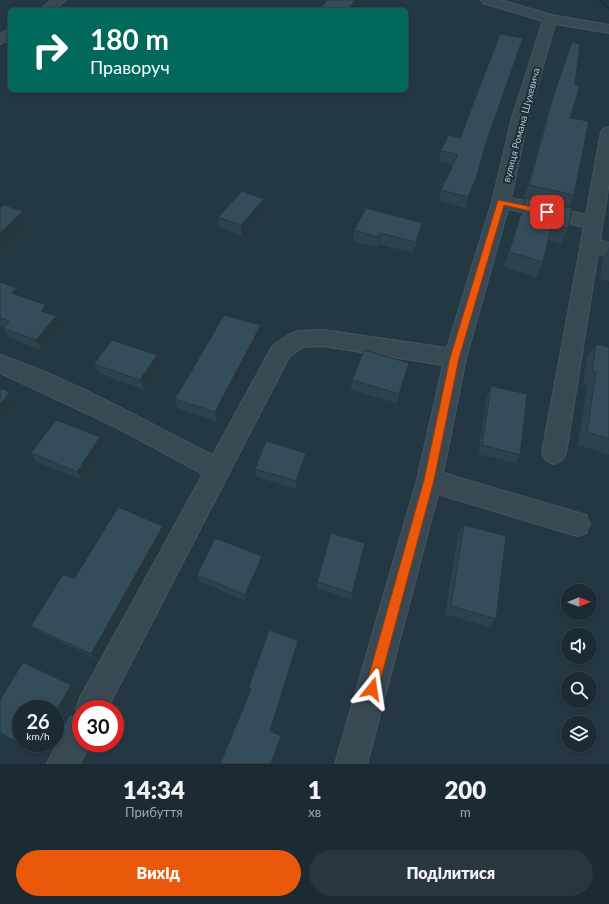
<!DOCTYPE html>
<html lang="uk">
<meta charset="utf-8">
<style>
:root{--surface:#1b2a33;--page:#28363f;--text:#f1f3f6;--muted:#a0a7ac;--line:#39464e;--accent:#ea580c}
body{margin:0;font-family:Lato,sans-serif;background:var(--page);color:var(--text);height:100vh;display:flex;flex-direction:column;font-size:15px;white-space:nowrap}
*{box-sizing:border-box;margin:0}
p{font-size:13px;color:var(--muted)}
.icon{flex:none;width:22px;height:22px;fill:none;stroke:currentColor;stroke-width:2;stroke-linecap:round;stroke-linejoin:round}
.map{position:relative;height:764px;overflow:hidden}
.side{display:flex;flex-direction:column;background:var(--surface);flex:1}
.side>*{flex:none}
.hud{position:absolute;left:8px;top:8px;width:400px;height:84px;border-radius:6px;box-shadow:0 2px 6px #0003,0 0 0 1px var(--line);background:#00695c;color:#fff;overflow:hidden}
.needle{width:26px;rotate:89deg}
.controls{position:absolute;left:561px;top:584px;display:grid;gap:8px}
.controls a{display:grid;place-items:center;width:36px;height:36px;border-radius:50%;background:var(--surface);box-shadow:0 2px 6px #0003,0 0 0 1px var(--line);font-size:20px}
.speed{position:absolute;left:12px;top:700px;display:flex;gap:8px;font-size:20px;font-weight:700;text-align:center}
.speed>*{display:grid;place-content:center;width:52px;height:52px;border-radius:50%;background:var(--surface);box-shadow:0 2px 6px #0003,0 0 0 1px var(--line);line-height:1}
.speed small{font-size:10px;font-weight:400}
.speed .limit{border:6px solid #d22;background:#fff;color:#111}
.pin{position:absolute;display:grid;place-items:center;width:34px;height:34px;color:#fff;margin:-17px;border-radius:8px;box-shadow:0 2px 6px #0006}
.me{position:absolute;width:44px;margin:-22px;rotate:15deg;stroke-linejoin:round;filter:drop-shadow(0 0 3px #0008)}
.turn{display:flex;align-items:center;gap:14px;height:84px;padding:0 16px;font-size:18px}
.turn .icon{width:52px;height:52px;stroke-width:2.5}
.turn b{display:block;font-size:28px;line-height:34px}
.eta{display:flex;justify-content:space-evenly;align-items:center;height:68px;text-align:center}
.eta b{font-size:24px;font-weight:800;line-height:28px}
.primary-button{display:flex;gap:8px;margin-top:auto;padding:8px 16px}
.primary-button a{flex:1;height:46px;border-radius:24px;background:var(--accent);color:#fff;font-size:16px;font-weight:800;line-height:46px;text-align:center}
.primary-button a+a{background:var(--page);color:var(--text)}
.map>svg:first-child{display:block}
.lines{fill:none;stroke-linecap:round;stroke-linejoin:round}
.stream{fill:#153143;fill-rule:evenodd}
.minor-casing{stroke:#45555f;stroke-width:2}
.minor{fill:#384953;fill-rule:evenodd}
.wall{fill:#2e424d}
.shaded-wall{fill:#25363f}
.building{fill:#354d5a;stroke:#25363f}
.route{fill:#ea580c;stroke:#983908}
.labels{text-anchor:middle;stroke-width:4;stroke-linejoin:round;paint-order:stroke}
.street-label{font-size:10px;fill:#b5c3cd;stroke:#1d2e38}
</style>
<div class="map">
<svg width="609" height="764" viewBox="0 0 609 764">
<rect width="100%" height="100%" fill="#243844"/>
<g class="lines">
<path class="stream" d="M597 0H601L609 7V10Z"/>
<g class="minor-casing">
<g id="minor">
<path d="M52 0H66L54 10H39Z"/>
<path d="M481 0H500L552 15 609 25V33L555 24 528 118 511 198 586 215 601 132 603 129 609 127V182L600 240 609 243V257L598 253 566 453 562 460 554 464 546 460 542 453 584 227 508 209 466 358 443 473 586 515 590 524 586 533 577 536 438 494 367 764H335L417 480 443 365 323 346 303 347 289 357 107 709H81V743H90L80 764H47L70 718 78 715 76 709 80 698 203 474 116 427 0 373V355C75 380 143 421 213 455L273 345 292 333 299 331 323 330 447 348 492 202 512 118 543 21 483 3Z"/>
<path d="M10 29V39L0 44V34Z"/>
</g>
</g>
<use href="#minor" class="minor"/>
</g>
<g class="wall">
<path d="M523 38 520 48 483 154 473 190 465 208 439 201 441 190 453 165 439 162 441 151 460 138Z"/>
<path d="M572 42 570 118 574 195 569 208 568 228 561 244 548 240 543 262 536 277 503 267 526 200 524 199 548 111Z"/>
<path d="M265 210 242 236 219 227 218 217Z"/>
<path d="M354 230 419 233 413 253 378 244 377 247 353 241Z"/>
<path d="M609 247V281L600 279 603 258Z"/>
<path d="M0 282 17 288 22 297 46 305 51 314 62 326 42 350 9 338 3 328 4 327 0 326Z"/>
<path d="M262 336 217 421 178 409 175 399Z"/>
<path d="M596 344 609 347V455L578 445 587 386 583 385 587 358Z"/>
<path d="M157 355 160 365 144 390 99 373 94 364Z"/>
<path d="M407 373 397 403 351 390 352 380Z"/>
<path d="M491 386 520 455 515 463 478 454 487 396Z"/>
<path d="M105 446 82 480 37 462 31 453Z"/>
<path d="M306 462 296 489 256 477 255 469Z"/>
<path d="M464 525 496 619 489 627 445 614 458 535Z"/>
<path d="M168 535 98 660 40 632 31 626 74 579Z"/>
<path d="M365 543 351 599 317 588V582Z"/>
<path d="M263 563 246 601 200 582 197 575Z"/>
</g>
<g class="shaded-wall">
<path d="M355 0H363V3L358 10H348Z"/>
<path d="M523 38 520 48 483 154 473 190 465 208 468 197 486 143Z"/>
<path d="M264 199 265 210 242 236 241 225Z"/>
<path d="M23 211 30 226 0 255V233Z"/>
<path d="M380 233 378 244 377 247 378 237Z"/>
<path d="M17 288 23 298 12 293Z"/>
<path d="M46 305 52 315 41 311Z"/>
<path d="M56 316 62 326 42 350 36 340Z"/>
<path d="M261 325 262 336 217 421 215 412Z"/>
<path d="M157 355 160 365 144 390 140 380Z"/>
<path d="M409 363 407 373 397 403 399 394Z"/>
<path d="M10 392 17 401 0 423V405Z"/>
<path d="M100 437 105 446 82 480 77 472Z"/>
<path d="M306 453V462L296 489V481Z"/>
<path d="M163 526 168 535 98 660 91 654Z"/>
<path d="M262 556 263 563 246 601 245 595Z"/>
<path d="M298 641 299 646 271 733 270 731Z"/>
<path d="M71 685 78 689 55 730V713Z"/>
<path d="M281 736 282 738 273 764H271Z"/>
<path d="M38 743H48L42 753 34 751Z"/>
</g>
<g class="building">
<path d="M327 0H355L348 10H319Z"/>
<path d="M243 9 249 10H241Z"/>
<path d="M500 34 523 38 486 143 476 179 468 197 441 190 458 154 441 151 448 135 460 138Z"/>
<path d="M572 42 580 44 575 85 580 86 570 118 589 121 574 195 529 185 553 97Z"/>
<path d="M242 191 264 199 241 225 218 217Z"/>
<path d="M526 198 572 208 568 228 552 224 543 262 509 252Z"/>
<path d="M4 205 23 211 0 233V206L2 207Z"/>
<path d="M366 208 422 223 416 242 380 233 378 237 354 230Z"/>
<path d="M0 282 17 288 12 293 46 305 41 311 56 316 36 340 3 328 9 321 0 318Z"/>
<path d="M224 315 261 325 215 412 175 399Z"/>
<path d="M112 340 157 355 140 380 94 364Z"/>
<path d="M596 344 609 347V439L587 432 596 372 592 371Z"/>
<path d="M364 350 409 363 399 394 352 380Z"/>
<path d="M491 386 527 394 520 455 482 445Z"/>
<path d="M0 388 10 392 0 405Z"/>
<path d="M56 420 100 437 77 472 31 453Z"/>
<path d="M266 441 306 453 296 481 255 469Z"/>
<path d="M118 507 163 526 91 654 31 626 63 574 74 579Z"/>
<path d="M464 525 506 536 496 619 451 606Z"/>
<path d="M331 533 365 543 352 593 317 582Z"/>
<path d="M215 538 262 556 245 595 197 575Z"/>
<path d="M269 630 298 641 270 731 281 736 271 764H220L251 689H248Z"/>
<path d="M23 662 71 685 55 713V709H21V743H38L34 751 0 733V700Z"/>
</g>
<path class="route" d="M498 200 547 210 551 212 547 215 504 205 459 358 434 480 378 689 376 694 372 695 367 694 365 689 424 480 450 358Z"/>
<g class="labels">
<g class="street-label">
<text transform="translate(521 125) rotate(-75)" y="4">вулиця Романа Шухевича</text>
</g>
</g>
</svg>
<div class="controls">
<a><svg class="needle" viewBox="-14 -14 28 28"><path d="M0-13l5 13h-10z" fill="#e53935"/><path d="M0 13l5-13h-10z" fill="#a0a7ac"/></svg></a>
<a><svg class="icon" aria-label="sound" viewBox="0 0 24 24"><path d="M4 9h4l5-4v14l-5-4H4zM17 9q2 3 0 6"/></svg></a>
<a><svg class="icon" aria-label="search" viewBox="0 0 24 24"><circle cx="10" cy="10" r="6"/><path d="M15 15l6 6"/></svg></a>
<a><svg class="icon" aria-label="layers" viewBox="0 0 24 24"><path d="M12 4l9 5-9 5-9-5zM3 14l9 5 9-5"/></svg></a>
</div>
<div class="speed"><div>26<small>km/h</small></div><div class="limit">30</div></div>
<div class="pin" style="left:547px;top:212px;background:#d93025"><svg class="icon" aria-label="arrive" viewBox="0 0 24 24"><path d="M6 21V4h12l-3 4 3 4H6"/></svg></div>
<svg class="me" style="left:372px;top:689px" viewBox="-20 -20 40 40"><path d="M0-17L14 15 0 8-14 15z" fill="#ea580c" stroke="#fff" stroke-width="4"/></svg>
<div class="hud">
<div class="turn"><svg class="icon" aria-label="right" viewBox="0 0 24 24"><path d="M7 20v-9h11M14 6l5 5-5 5"/></svg><div><b>180 m</b>Праворуч</div></div>
</div>
</div>
<section class="side">
<div class="eta">
<div><b>14:34</b><p>Прибуття</p></div>
<div><b>1</b><p>хв</p></div>
<div><b>200</b><p>m</p></div>
</div>
<div class="primary-button"><a>Вихід</a><a>Поділитися</a></div>
</section>
